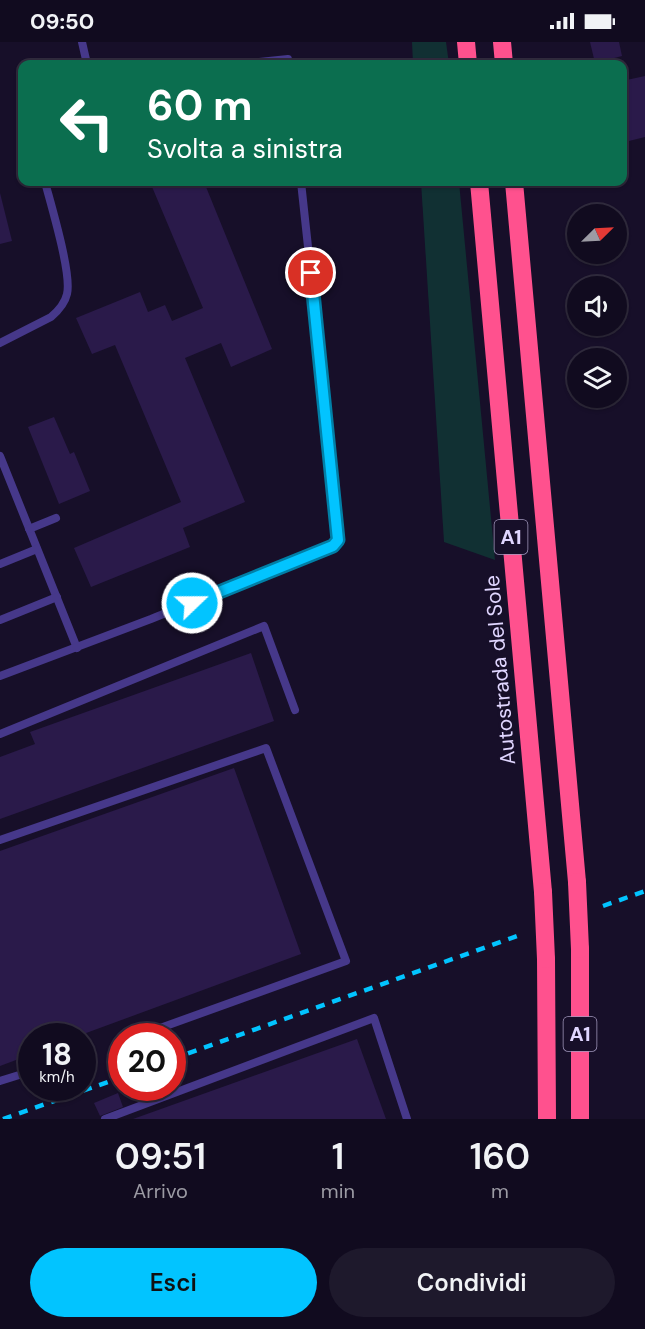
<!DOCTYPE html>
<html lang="it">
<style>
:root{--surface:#110b1f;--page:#1e192c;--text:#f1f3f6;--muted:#9c9ba4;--line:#302b3d;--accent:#02c4ff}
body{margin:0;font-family:"DM Sans",sans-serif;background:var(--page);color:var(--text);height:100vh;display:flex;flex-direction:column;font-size:22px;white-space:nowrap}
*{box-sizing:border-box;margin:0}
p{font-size:20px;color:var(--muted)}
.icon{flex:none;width:33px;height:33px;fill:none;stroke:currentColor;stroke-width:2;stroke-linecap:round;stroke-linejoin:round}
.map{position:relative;height:1077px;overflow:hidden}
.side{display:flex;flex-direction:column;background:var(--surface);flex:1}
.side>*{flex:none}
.banner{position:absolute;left:18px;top:18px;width:609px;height:126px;border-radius:12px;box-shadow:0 2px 4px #0004,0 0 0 2px var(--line);background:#0b6e4f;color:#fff;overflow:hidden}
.needle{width:39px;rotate:66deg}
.tools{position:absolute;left:567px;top:162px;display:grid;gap:12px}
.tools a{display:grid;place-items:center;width:60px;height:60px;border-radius:50%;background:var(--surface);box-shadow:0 2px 4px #0004,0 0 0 2px var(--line);font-size:30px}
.speed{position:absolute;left:18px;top:981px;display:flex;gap:12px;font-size:30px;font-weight:700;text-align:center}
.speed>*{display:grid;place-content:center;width:78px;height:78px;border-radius:50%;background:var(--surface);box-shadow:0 2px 4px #0004,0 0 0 2px var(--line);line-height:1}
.speed small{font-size:15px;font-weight:400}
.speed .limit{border:9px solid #d22;background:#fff;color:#111}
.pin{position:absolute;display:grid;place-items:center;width:51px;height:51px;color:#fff;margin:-26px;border:3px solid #fff;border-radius:50%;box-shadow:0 2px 6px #0007}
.me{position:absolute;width:66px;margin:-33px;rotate:68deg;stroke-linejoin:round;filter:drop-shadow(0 0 4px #0008)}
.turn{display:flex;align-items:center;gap:21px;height:126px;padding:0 30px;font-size:27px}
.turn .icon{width:78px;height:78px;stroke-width:2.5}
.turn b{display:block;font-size:42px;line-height:51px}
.eta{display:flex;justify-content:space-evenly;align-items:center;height:102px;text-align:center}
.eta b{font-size:36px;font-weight:600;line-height:42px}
.action{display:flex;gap:12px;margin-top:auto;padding:12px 30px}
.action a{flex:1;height:69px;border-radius:36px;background:var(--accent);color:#111;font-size:24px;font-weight:600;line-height:69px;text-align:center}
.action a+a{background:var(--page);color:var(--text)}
.status{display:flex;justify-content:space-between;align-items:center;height:42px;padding:0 30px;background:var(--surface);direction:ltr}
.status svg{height:16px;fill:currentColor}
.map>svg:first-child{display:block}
.green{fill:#113033}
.building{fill:#2a1a4a}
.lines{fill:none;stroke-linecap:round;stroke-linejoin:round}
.lane{stroke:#46388a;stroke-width:8}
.highway{stroke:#ff518e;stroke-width:18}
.rail{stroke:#02c4ff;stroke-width:4.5;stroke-dasharray:9 8;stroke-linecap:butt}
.highway-bridge{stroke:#ff518e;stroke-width:18}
.route-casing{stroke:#017fa6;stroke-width:15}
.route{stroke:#02c4ff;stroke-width:10}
.labels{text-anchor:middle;stroke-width:5;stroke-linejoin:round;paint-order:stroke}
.shield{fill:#170f29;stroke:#a49abf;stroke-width:1.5}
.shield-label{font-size:20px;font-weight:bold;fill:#e0d6ff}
.street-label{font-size:21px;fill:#e0d6ff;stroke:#170f29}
</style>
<div class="status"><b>09:50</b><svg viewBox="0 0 49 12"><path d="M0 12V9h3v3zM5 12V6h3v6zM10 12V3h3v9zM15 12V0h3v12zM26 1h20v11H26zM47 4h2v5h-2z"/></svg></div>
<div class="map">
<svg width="645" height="1077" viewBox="0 0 645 1077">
<rect width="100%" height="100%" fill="#170f29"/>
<g class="green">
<path d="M412 0H446L449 22H413Z"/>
<path d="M421 140H459L495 518 444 500Z"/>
</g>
<g class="building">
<path d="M590 0H619L622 14 595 21Z"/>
<path d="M645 34V95L625 100 622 89V39Z"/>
<path d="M150 140H204L272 307 231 325 221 301 185 316 245 460 183 486 190 505 91 545 74 506 181 460 115 303 92 312 76 276 140 250 148 270 165 263 172 279 203 266Z"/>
<path d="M0 151 12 199 0 202Z"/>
<path d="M54 375 70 412 74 410 90 449 59 462 28 385Z"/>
<path d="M251 611 274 679 0 777V715L35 702 30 690Z"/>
<path d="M234 726 301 912 78 994H32V1012L0 1024V809Z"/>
<path d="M357 997 386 1077H133Z"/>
<path d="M118 1051 123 1065 100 1074 94 1061Z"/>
</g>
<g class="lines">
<g class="lane">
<path d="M82 0 87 22"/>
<path d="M240 22 288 17 289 22"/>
<path d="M0 301 51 275C58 269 65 261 67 252 72 232 51 163 45 140"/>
<path d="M0 414 77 606"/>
<path d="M29 487 56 476"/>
<path d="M0 522 37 507"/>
<path d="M0 578 57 555"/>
<path d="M0 634 151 577 336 502 339 491 301 140"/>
<path d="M0 692 264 584 295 668"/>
<path d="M0 798 266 706 346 919 138 994"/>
<path d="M115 1003 122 1000"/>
<path d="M0 1039 32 1029"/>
<path d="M105 1077 374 976 407 1077"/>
</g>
<g class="highway">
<path d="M466 0 468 22"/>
<path d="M502 0 504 22"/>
<path d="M479 140 543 850"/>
<path d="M514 140 577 840"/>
<path d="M546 917 547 1077"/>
<path d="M580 1077V907"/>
</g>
<g class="rail">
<path d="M603 864 645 849"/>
<path d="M172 1017 520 893"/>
<path d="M3 1077 122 1035"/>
</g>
<g class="highway-bridge">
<path d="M577 840 580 907"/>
<path d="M543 850 546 917"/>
</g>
</g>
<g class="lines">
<g class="route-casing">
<path id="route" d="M192 561 333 504 338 498 311 231"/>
</g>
<use href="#route" class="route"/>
</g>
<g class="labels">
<g class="shield">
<rect x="494.5" y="478" width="33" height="34" rx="4.5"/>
<rect x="563.5" y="975" width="33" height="34" rx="4.5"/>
</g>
<g class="shield-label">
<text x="511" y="502">A1</text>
<text x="580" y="999">A1</text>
</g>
<g class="street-label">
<text transform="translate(500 628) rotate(-95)" y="7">Autostrada del Sole</text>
</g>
</g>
</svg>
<div class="tools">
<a><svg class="needle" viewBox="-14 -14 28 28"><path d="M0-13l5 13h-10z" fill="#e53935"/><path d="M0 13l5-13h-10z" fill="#9c9ba4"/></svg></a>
<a><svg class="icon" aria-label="sound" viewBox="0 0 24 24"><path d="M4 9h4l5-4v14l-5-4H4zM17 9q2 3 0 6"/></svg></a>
<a><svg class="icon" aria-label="layers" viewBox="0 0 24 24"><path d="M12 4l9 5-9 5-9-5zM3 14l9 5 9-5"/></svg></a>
</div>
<div class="speed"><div>18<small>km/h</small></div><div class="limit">20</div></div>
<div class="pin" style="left:311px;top:231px;background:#d93025"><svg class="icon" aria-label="arrive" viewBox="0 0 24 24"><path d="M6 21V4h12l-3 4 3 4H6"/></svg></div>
<svg class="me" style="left:192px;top:561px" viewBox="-20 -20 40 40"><circle r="17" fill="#02c4ff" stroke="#fff" stroke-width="3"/><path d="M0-11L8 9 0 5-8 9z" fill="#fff"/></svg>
<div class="banner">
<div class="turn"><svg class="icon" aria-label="left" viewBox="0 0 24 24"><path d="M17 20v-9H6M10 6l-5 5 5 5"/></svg><div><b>60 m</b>Svolta a sinistra</div></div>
</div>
</div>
<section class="side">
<div class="eta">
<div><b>09:51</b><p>Arrivo</p></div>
<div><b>1</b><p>min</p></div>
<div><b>160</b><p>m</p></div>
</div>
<div class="action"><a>Esci</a><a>Condividi</a></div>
</section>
